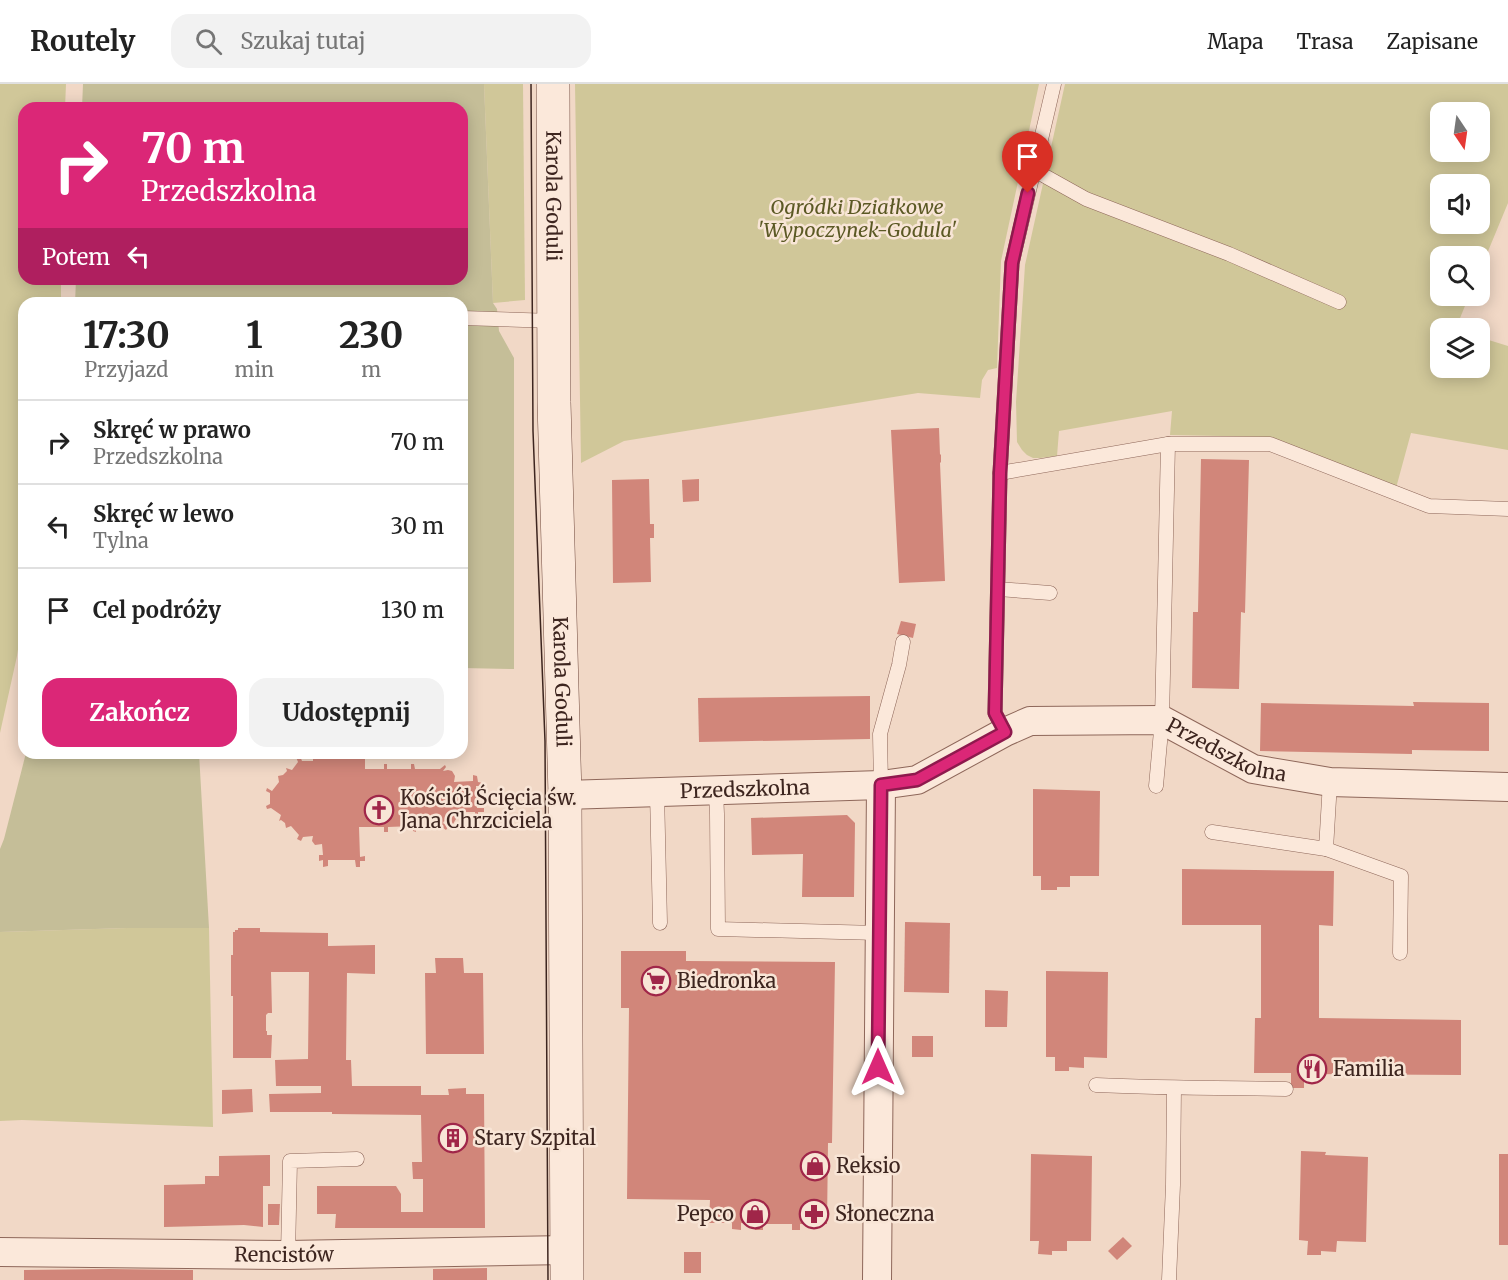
<!DOCTYPE html>
<html lang="pl">
<meta charset="utf-8">
<style>
:root{--surface:#fff;--page:#f2f2f2;--text:#222;--muted:#767676;--line:#e0e0e0;--accent:#db2777}
body{margin:0;font-family:Merriweather,serif;background:var(--page);color:var(--text);height:100vh;display:flex;flex-direction:column;font-size:22px;white-space:nowrap}
*{box-sizing:border-box;margin:0}
p{font-size:20px;color:var(--muted)}
.icon{flex:none;width:33px;height:33px;fill:none;stroke:currentColor;stroke-width:2;stroke-linecap:round;stroke-linejoin:round}
.map{position:relative;flex:1;overflow:hidden}
.sheet{position:absolute;left:18px;top:213px;width:450px;height:462px;display:flex;flex-direction:column;background:var(--surface);border-radius:18px;box-shadow:0 3px 15px #0003}
.sheet>*{flex:none}
.hud{position:absolute;left:18px;top:18px;width:450px;height:183px;border-radius:18px;box-shadow:0 3px 15px #0003;background:#db2777;color:#fff;overflow:hidden}
.needle{width:39px;rotate:167deg}
.tools{position:absolute;left:1430px;top:18px;display:grid;gap:12px}
.tools a{display:grid;place-items:center;width:60px;height:60px;border-radius:12px;background:var(--surface);box-shadow:0 3px 15px #0003;font-size:30px}
.pin{position:absolute;display:grid;place-items:center;width:51px;height:51px;color:#fff;margin:-62px -26px;border-radius:50% 50% 50% 0;rotate:-45deg;box-shadow:0 0 6px #0007}
.pin .icon{rotate:45deg}
.me{position:absolute;width:66px;margin:-33px;rotate:0deg;stroke-linejoin:round;filter:drop-shadow(0 0 4px #0008)}
.turn{display:flex;align-items:center;gap:21px;height:126px;padding:0 24px;font-size:27px}
.turn .icon{width:78px;height:78px;stroke-width:2.5}
.turn b{display:block;font-size:42px;line-height:51px}
.then{display:flex;align-items:center;height:57px;padding:0 24px;background:#0003;gap:12px;font-size:22px}
.eta{display:flex;justify-content:space-evenly;align-items:center;height:102px;text-align:center}
.eta b{font-size:36px;font-weight:700;line-height:42px}
.primary-button{display:flex;gap:12px;margin-top:auto;padding:12px 24px}
.primary-button a{flex:1;height:69px;border-radius:18px;background:var(--accent);color:#fff;font-size:24px;font-weight:700;line-height:69px;text-align:center}
.primary-button a+a{background:var(--page);color:var(--text)}
ul{padding:0;list-style:none}
li{display:flex;align-items:center;gap:18px;height:84px;padding:0 24px;border-top:2px solid var(--line)}
li div{flex:1}
li b{display:block;font-size:22px}
li em{font-style:normal}
header{display:flex;align-items:center;gap:36px;box-sizing:border-box;height:84px;padding:0 30px;background:var(--surface);border-bottom:2px solid var(--line)}
header strong{font-size:28px}
nav{display:flex;gap:33px;margin-inline-start:auto;font-size:21px}
.search{width:420px;height:54px;background:var(--page);display:flex;align-items:center;gap:15px;box-sizing:border-box;padding:0 21px;border-radius:18px;color:var(--muted);font-size:22px}
.map>svg:first-child{display:block}
.green{fill:#d0c799;fill-rule:evenodd}
.cemetery{fill:#c5be98}
.building{fill:#d1867a}
.lines{fill:none;stroke-linecap:round;stroke-linejoin:round}
.service-casing{stroke:#8e675a;stroke-width:15}
.minor-casing{stroke:#8e675a;stroke-width:30}
.secondary-casing{stroke:#70493d;stroke-width:34}
.service{stroke:#fbe8da;stroke-width:14}
.minor{stroke:#fbe8da;stroke-width:28}
.secondary{stroke:#fbe8da;stroke-width:33}
.tram{stroke:#3d251f;stroke-width:1.5}
.route-casing{stroke:#8e194d;stroke-width:15}
.route{stroke:#db2777;stroke-width:10}
.labels{text-anchor:middle;stroke-width:5;stroke-linejoin:round;paint-order:stroke}
.street-label{font-size:20px;fill:#3d251f;stroke:#f8e5d6}
.park-label{font-size:20px;font-style:italic;fill:#5b5924;stroke:#f8e5d6}
.poi-label{font-size:20px;fill:#3d251f;stroke:#f8e5d6;text-anchor:start}
</style>
<header>
<strong>Routely</strong>
<div class="search"><svg class="icon" aria-label="search" viewBox="0 0 24 24"><circle cx="10" cy="10" r="6"/><path d="M15 15l6 6"/></svg>Szukaj tutaj</div>
<nav><a>Mapa</a><a>Trasa</a><a>Zapisane</a></nav>
</header>
<div class="map">
<svg width="1508" height="1196" viewBox="0 0 1508 1196">
<rect width="100%" height="100%" fill="#f1d8c6"/>
<g class="green">
<path d="M0 0H66L65 24H24V195H61V219H24V524L17 572 0 649Z"/>
<path d="M484 0H523L525 216 493 219Z"/>
<path d="M575 0H1039L1001 177 997 284 988 286 982 296 980 314 918 309 624 357 581 379Z"/>
<path d="M1065 0H1508V119L1479 189V172H1440V212H1469L1456 244H1440V284H1479V253L1508 262V366L1411 349 1396 404 1271 353 1170 351 1172 327 1059 347 1057 372 1040 374H1033L1027 371 1022 366 1017 358 1016 318 1025 181ZM1440 28H1479V68H1440ZM1440 100H1479V140H1440Z"/>
<path d="M127 844H209L213 1043 22 1036 0 1037V848Z"/>
</g>
<g class="cemetery">
<path d="M83 0H484L493 219 497 225 499 247 514 274V585L462 584V219H75L76 195H462V24H82Z"/>
<path d="M26 669H199L209 844H127L0 848V765L4 755Z"/>
</g>
<g class="building">
<path d="M939 344 940 371 941 370V378L940 379 945 497 899 499 891 346Z"/>
<path d="M1201 375 1249 376 1245 529 1241 528 1239 605 1192 604 1193 528H1198Z"/>
<path d="M649 395 650 440H654V454H650L651 498 613 499 612 396Z"/>
<path d="M699 395V417L683 418 682 396Z"/>
<path d="M901 537 916 540 913 554 897 550Z"/>
<path d="M870 612V655L699 658 698 614Z"/>
<path d="M1413 618 1489 619V667L1412 666V670L1260 667 1261 619 1414 622Z"/>
<path d="M322 669H365V685H384V680H387V685H411V680H414L415 685H440L445 681 446 683 443 687 448 686 452 687 455 692 454 698 473 697V691L477 692 478 698 483 699V702H476L477 724H484V728H478V735L475 734V728H455L456 735 453 740 447 739 444 737 443 739 448 743 446 746 441 742H416V748L413 747V742L388 743V748H384V743H359L360 773 365 772V777H360V783H356L355 776H328V782L323 783V776L319 777V771H323L322 760 315 761 312 757 313 752 303 753 301 757 297 755 299 751 291 742 286 744 285 739 281 736 279 737 281 731 271 724 267 725 266 722 270 720V709L266 707 267 704 272 707 279 698 278 692 283 691 287 687 286 684 292 686 298 678 296 673 300 672 302 677H313V673L316 670H322Z"/>
<path d="M1033 705 1100 707 1099 792H1070V803H1057V806H1041V792H1033Z"/>
<path d="M847 731 855 739 854 813H802L803 770 752 771 751 734Z"/>
<path d="M1182 785 1334 787 1333 842 1319 841V934L1461 936V991L1304 990V1004H1291V989H1254L1255 934H1261V841H1182Z"/>
<path d="M905 838 950 839 949 909 904 908Z"/>
<path d="M238 844H260V848L328 849V862L375 861V890L347 889 346 976H351L352 1002H421V1011H449L448 1005 466 1004V1010H484L485 1144H335L336 1130H317V1102H396L401 1110V1128H423V1095H413L412 1078H422L421 1031 332 1030V1028H270L269 1010 321 1009V1002H276L275 976 308 975 309 888H271L272 929H268L266 931V947H267V951H272L271 974H233V912H231V871H233V848H235V846H238Z"/>
<path d="M621 867H686V877L835 878 832 1059H828L827 1140H800V1146H792V1140H763V1146H755V1140L741 1139V1146L732 1145V1139H709L710 1116 627 1115 629 924H621Z"/>
<path d="M435 874H463L464 889H483L484 970H426L425 889H436Z"/>
<path d="M1046 887 1108 888 1107 974 1084 973V984L1069 983V987H1055V973H1046Z"/>
<path d="M985 906 1008 907 1007 943H985Z"/>
<rect x="912" y="952" width="21" height="21"/>
<path d="M252 1005 253 1028 222 1030V1006Z"/>
<path d="M1301 1067 1326 1068 1325 1071 1368 1073 1366 1158 1337 1157 1336 1168 1321 1167V1171H1307L1308 1157 1299 1156Z"/>
<path d="M1031 1070 1092 1072 1091 1157H1067V1167H1052V1171L1038 1170 1039 1157H1030Z"/>
<rect x="1499" y="1070" width="9" height="91"/>
<path d="M270 1071V1102H263V1143L244 1141 164 1143V1101L205 1100V1092H219V1072Z"/>
<path d="M268 1120H280L279 1141H268Z"/>
<path d="M1123 1153 1132 1162 1117 1176 1108 1167Z"/>
<rect x="684" y="1168" width="17" height="21"/>
<path d="M487 1184V1196H433V1185Z"/>
<path d="M109 1185 193 1186V1196H24V1186Z"/>
</g>
<g class="lines">
<g class="service-casing">
<g id="service">
<path d="M1034 86 1086 115 1229 170 1339 218"/>
<path d="M462 234 554 237"/>
<path d="M1000 389 1168 360"/>
<path d="M998 505 1050 509"/>
<path d="M1005 648 995 629 1000 389 1012 179 1054 0"/>
<path d="M881 701 880 650 899 581 903 558"/>
<path d="M1156 702 1162 636 1168 360H1270L1429 422 1508 425"/>
<path d="M716 707 717 730 718 845 879 849"/>
<path d="M657 708 660 839"/>
<path d="M1212 748 1326 765 1330 698"/>
<path d="M1326 765 1401 792 1400 869"/>
<path d="M1096 1001C1160 1004 1223 1004 1286 1005"/>
<path d="M288 1171 290 1077 357 1075"/>
<path d="M1169 1196 1173 1101 1174 1004"/>
</g>
</g>
<g class="minor-casing">
<g id="minor">
<path id="s1" d="M565 711 881 701 917 696 1005 648 1030 637 1162 636 1253 685 1330 698 1508 703"/>
<path id="s2" d="M0 1168 288 1171 567 1166"/>
<path d="M877 1196 881 701"/>
</g>
</g>
<g class="secondary-casing">
<g id="secondary">
<path id="s3" d="M553 0 554 318 565 711 567 1196"/>
</g>
</g>
<use href="#service" class="service"/>
<use href="#minor" class="minor"/>
<use href="#secondary" class="secondary"/>
<path class="tram" d="M531 0 533 347 545 657 548 1196"/>
</g>
<g class="lines">
<g class="route-casing">
<path id="route" d="M878 983 881 701 917 696 1005 648 995 629 1000 389 1012 179 1028 109"/>
</g>
<use href="#route" class="route"/>
</g>
<defs>
<g id="church-ring" transform="scale(1.5)"><circle r="9.5" fill="#f8e5d6" stroke="#a02649" stroke-width="1.5"/><path d="M-1.2-6h2.4v3.5h3.3v2.4h-3.3V6h-2.4V-.1h-3.3v-2.4h3.3Z" fill="#a02649"/></g>
<g id="supermarket-ring" transform="scale(1.5)"><circle r="9.5" fill="#f8e5d6" stroke="#a02649" stroke-width="1.5"/><path d="M-6-5.5h2.5l.6 2H6L4.5 2H-2.5L-4.4-4H-6ZM-1.5 3.2a1.3 1.3 0 1 0 .1 0ZM3 3.2a1.3 1.3 0 1 0 .1 0Z" fill="#a02649"/></g>
<g id="restaurant-ring" transform="scale(1.5)"><circle r="9.5" fill="#f8e5d6" stroke="#a02649" stroke-width="1.5"/><path d="M-5-6h1v4h1v-4h1v4h1v-4h1v5L-1.5 .5V6h-2V.5L-5-1ZM5-6V6H3V1.5H1.5Q1.5-4 5-6Z" fill="#a02649"/></g>
<g id="building-ring" transform="scale(1.5)"><circle r="9.5" fill="#f8e5d6" stroke="#a02649" stroke-width="1.5"/><path d="M-4-6H4V6H1V3H-1V6H-4ZM-2.5-4.3h1.7v1.8h-1.7ZM.8-4.3h1.7v1.8H.8ZM-2.5-1h1.7V.8h-1.7ZM.8-1h1.7V.8H.8Z" fill="#a02649"/></g>
<g id="shop-ring" transform="scale(1.5)"><circle r="9.5" fill="#f8e5d6" stroke="#a02649" stroke-width="1.5"/><path d="M-5-2.5h2.3a2.7 3.5 0 0 1 5.4 0H5L5.5 6h-11ZM-1.5-2.5h3a1.5 2.3 0 0 0-3 0Z" fill="#a02649"/></g>
<g id="pharmacy-ring" transform="scale(1.5)"><circle r="9.5" fill="#f8e5d6" stroke="#a02649" stroke-width="1.5"/><path d="M-2-6h4v4h4v4h-4v4h-4v-4h-4v-4h4Z" fill="#a02649"/></g>
</defs>
<g fill-rule="evenodd">
<use href="#church-ring" x="379" y="726"/>
<use href="#supermarket-ring" x="656" y="897"/>
<use href="#restaurant-ring" x="1312" y="985"/>
<use href="#building-ring" x="453" y="1054"/>
<use href="#shop-ring" x="815" y="1082"/>
<use href="#shop-ring" x="755" y="1130"/>
<use href="#pharmacy-ring" x="814" y="1130"/>
</g>
<g class="labels">
<g class="street-label">
<text dy="7" stroke="none"><textPath href="#s3" startOffset="112">Karola Goduli</textPath></text>
<text dy="7" stroke="none"><textPath href="#s3" startOffset="598">Karola Goduli</textPath></text>
<text dy="7" stroke="none"><textPath href="#s1" startOffset="684">Przedszkolna</textPath></text>
<text dy="7" stroke="none"><textPath href="#s1" startOffset="180">Przedszkolna</textPath></text>
<text dy="7" stroke="none"><textPath href="#s2" startOffset="284">Rencistów</textPath></text>
</g>
<g class="park-label">
<text x="857" y="130">Ogródki Działkowe<tspan x="857" dy="23">'Wypoczynek-Godula'</tspan></text>
</g>
<g class="poi-label">
<text x="400" y="721">Kościół Ścięcia św.<tspan x="400" dy="23">Jana Chrzciciela</tspan></text>
<text x="677" y="904">Biedronka</text>
<text x="1333" y="992">Familia</text>
<text x="474" y="1061">Stary Szpital</text>
<text x="836" y="1089">Reksio</text>
<text x="734" y="1137" text-anchor="end">Pepco</text>
<text x="835" y="1137">Słoneczna</text>
</g>
</g>
</svg>
<div class="tools">
<a><svg class="needle" viewBox="-14 -14 28 28"><path d="M0-13l5 13h-10z" fill="#e53935"/><path d="M0 13l5-13h-10z" fill="#767676"/></svg></a>
<a><svg class="icon" aria-label="sound" viewBox="0 0 24 24"><path d="M4 9h4l5-4v14l-5-4H4zM17 9q2 3 0 6"/></svg></a>
<a><svg class="icon" aria-label="search" viewBox="0 0 24 24"><circle cx="10" cy="10" r="6"/><path d="M15 15l6 6"/></svg></a>
<a><svg class="icon" aria-label="layers" viewBox="0 0 24 24"><path d="M12 4l9 5-9 5-9-5zM3 14l9 5 9-5"/></svg></a>
</div>
<div class="pin" style="left:1028px;top:109px;background:#d93025"><svg class="icon" aria-label="arrive" viewBox="0 0 24 24"><path d="M6 21V4h12l-3 4 3 4H6"/></svg></div>
<svg class="me" style="left:878px;top:983px" viewBox="-20 -20 40 40"><path d="M0-17L14 15 0 8-14 15z" fill="#db2777" stroke="#fff" stroke-width="4"/></svg>
<div class="hud">
<div class="turn"><svg class="icon" aria-label="right" viewBox="0 0 24 24"><path d="M7 20v-9h11M14 6l5 5-5 5"/></svg><div><b>70 m</b>Przedszkolna</div></div>
<div class="then">Potem<svg class="icon" aria-label="left" viewBox="0 0 24 24"><path d="M17 20v-9H6M10 6l-5 5 5 5"/></svg></div>
</div>
<section class="sheet">
<div class="eta">
<div><b>17:30</b><p>Przyjazd</p></div>
<div><b>1</b><p>min</p></div>
<div><b>230</b><p>m</p></div>
</div>
<ul>
<li><svg class="icon" aria-label="right" viewBox="0 0 24 24"><path d="M7 20v-9h11M14 6l5 5-5 5"/></svg><div><b>Skręć w prawo</b><p>Przedszkolna</p></div><em>70 m</em></li>
<li><svg class="icon" aria-label="left" viewBox="0 0 24 24"><path d="M17 20v-9H6M10 6l-5 5 5 5"/></svg><div><b>Skręć w lewo</b><p>Tylna</p></div><em>30 m</em></li>
<li><svg class="icon" aria-label="arrive" viewBox="0 0 24 24"><path d="M6 21V4h12l-3 4 3 4H6"/></svg><div><b>Cel podróży</b></div><em>130 m</em></li>
</ul>
<div class="primary-button"><a>Zakończ</a><a>Udostępnij</a></div>
</section>
</div>
